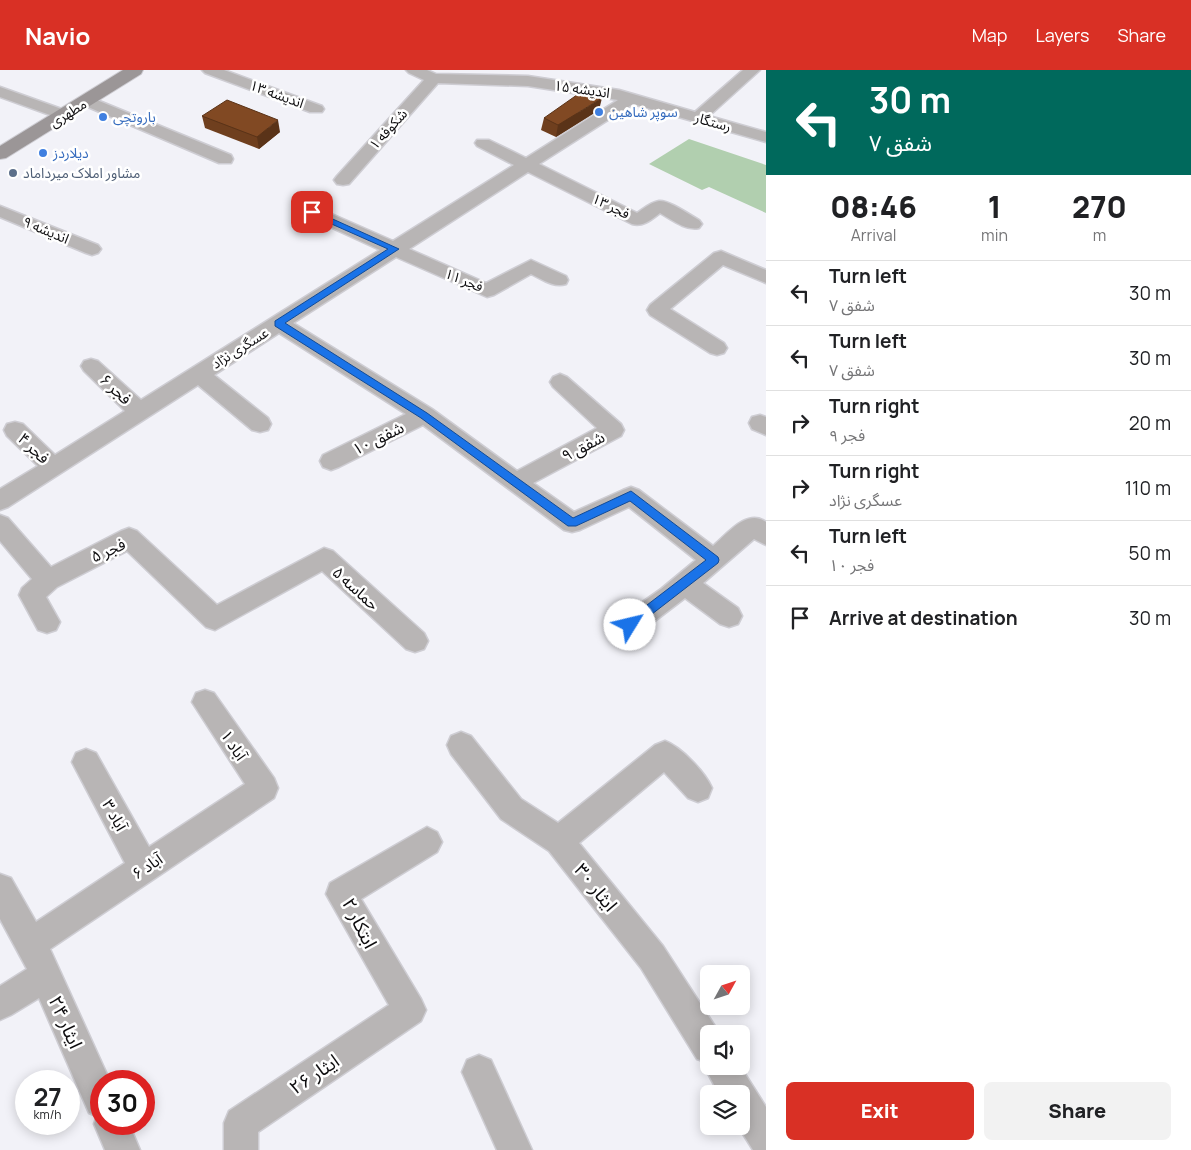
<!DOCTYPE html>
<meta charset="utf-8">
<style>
:root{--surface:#fff;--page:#f2f2f2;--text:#202124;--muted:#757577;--line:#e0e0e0;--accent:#d93025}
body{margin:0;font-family:Manrope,"Noto Sans Arabic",sans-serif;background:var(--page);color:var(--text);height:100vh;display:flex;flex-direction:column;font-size:19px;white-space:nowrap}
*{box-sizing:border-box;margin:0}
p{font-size:16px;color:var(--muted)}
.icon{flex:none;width:28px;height:28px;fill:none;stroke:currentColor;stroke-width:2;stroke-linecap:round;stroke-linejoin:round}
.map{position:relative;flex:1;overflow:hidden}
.side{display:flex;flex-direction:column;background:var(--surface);width:425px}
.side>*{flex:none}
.top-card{background:#00695c;color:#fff;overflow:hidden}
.needle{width:32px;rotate:50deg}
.fabs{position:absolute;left:700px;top:895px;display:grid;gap:10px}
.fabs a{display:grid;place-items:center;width:50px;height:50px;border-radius:8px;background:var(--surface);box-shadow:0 2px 12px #0003;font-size:25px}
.speed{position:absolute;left:15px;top:1000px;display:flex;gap:10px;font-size:25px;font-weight:700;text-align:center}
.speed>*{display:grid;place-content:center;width:65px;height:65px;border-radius:50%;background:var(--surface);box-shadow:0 2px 12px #0003;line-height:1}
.speed small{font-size:12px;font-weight:400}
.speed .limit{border:8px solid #d22;background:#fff;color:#111}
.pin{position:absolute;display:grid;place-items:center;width:42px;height:42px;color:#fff;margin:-21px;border-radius:10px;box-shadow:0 2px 8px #0006}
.me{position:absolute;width:55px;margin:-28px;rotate:54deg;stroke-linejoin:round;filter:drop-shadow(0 0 4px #0008)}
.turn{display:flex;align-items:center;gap:18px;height:105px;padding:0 20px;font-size:22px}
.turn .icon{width:65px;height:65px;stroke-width:2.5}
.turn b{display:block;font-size:35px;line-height:42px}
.eta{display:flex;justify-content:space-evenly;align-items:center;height:85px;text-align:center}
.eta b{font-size:30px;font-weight:800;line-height:35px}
.cta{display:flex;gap:10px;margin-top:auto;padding:10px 20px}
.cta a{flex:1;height:58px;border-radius:8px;background:var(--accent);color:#fff;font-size:20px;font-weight:800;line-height:58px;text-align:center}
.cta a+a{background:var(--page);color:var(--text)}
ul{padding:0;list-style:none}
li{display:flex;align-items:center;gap:15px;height:65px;padding:0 20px;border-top:1px solid var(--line)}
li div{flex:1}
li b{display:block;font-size:19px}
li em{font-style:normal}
header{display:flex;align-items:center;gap:30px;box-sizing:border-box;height:70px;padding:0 25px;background:var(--accent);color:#fff}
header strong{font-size:24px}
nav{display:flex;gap:28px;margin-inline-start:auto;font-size:18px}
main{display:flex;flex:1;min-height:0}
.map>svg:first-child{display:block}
.green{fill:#b1cfaf}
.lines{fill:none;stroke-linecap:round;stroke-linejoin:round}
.street-casing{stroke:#cecdd3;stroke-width:3}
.secondary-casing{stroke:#cecdd3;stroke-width:2}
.street{fill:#b8b5b5;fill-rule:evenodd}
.secondary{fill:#9b9697;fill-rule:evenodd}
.wall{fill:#6f3f1e}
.shaded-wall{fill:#5a3318}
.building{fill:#814923;stroke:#5a3318}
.route{fill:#1a73e8;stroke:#114b97}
.shop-dot{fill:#3f7fe0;stroke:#fff;stroke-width:2}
.service-dot{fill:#5c6f8a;stroke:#fff;stroke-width:2}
.labels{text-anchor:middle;stroke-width:5;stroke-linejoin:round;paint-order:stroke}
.far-street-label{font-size:14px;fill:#0e0d0f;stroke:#fff}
.far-shop-label{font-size:14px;fill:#366cbe;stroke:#fff;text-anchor:start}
.far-service-label{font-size:14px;fill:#4e5e75;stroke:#fff;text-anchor:start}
.street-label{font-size:16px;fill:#0e0d0f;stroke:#fff}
.near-street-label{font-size:19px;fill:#0e0d0f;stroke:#fff}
</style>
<header>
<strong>Navio</strong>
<nav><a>Map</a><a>Layers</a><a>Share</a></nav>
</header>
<main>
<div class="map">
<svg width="766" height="1080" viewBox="0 0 766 1080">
<rect width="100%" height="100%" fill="#f2f2f8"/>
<path class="green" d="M689 69 766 95V143L709 117 702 120 649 94Z"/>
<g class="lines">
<g class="street-casing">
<g id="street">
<path d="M202 0H224L322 36 324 39 322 42H310L205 3Z"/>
<path d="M406 0H427L436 4 528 6 619 20 695 42 743 0H760L709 46 766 62V72L633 34 539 94 637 143C643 139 651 132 659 131 669 130 690 145 699 150L702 154 699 158C686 161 672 150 660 143 651 150 643 157 632 154L528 102 409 179 486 213 531 190 566 206 568 210 566 214C553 218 542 209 531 204L494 225 487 227 396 187 293 253 432 339 517 401 597 358 553 317 550 312 553 307 560 304 567 307 621 354 624 360 621 366 533 413 574 442 623 420 631 417 639 420 713 476C727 464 747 438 766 452V475L754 469 703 513 738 538 742 546 738 554 729 557 720 554 685 528 639 563 630 566 621 563 617 555 621 547 661 519 696 490 629 437 580 460 572 462 564 460 423 355 339 397 331 400 323 397 320 391 323 385 406 344 279 263 214 305 268 348 271 354 268 360 260 362 252 360 198 315 8 437 0 440V419L38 396 7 366 4 360 7 354 15 352 23 354 55 385 125 341 84 301 81 296 84 291 91 289 98 291 141 330 380 180 306 146 303 142 306 138 312 137 318 138 393 171 514 95 477 76 475 73 477 70H489L526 88 618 30 528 16 438 13 349 114 343 115 337 114 334 110 337 106 424 10 409 3Z"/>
<path d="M0 17 70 42 72 45 70 48 64 50 0 27Z"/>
<path d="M87 26 231 85 233 89 231 93H219L81 34 79 31 81 28Z"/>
<path d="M0 136 98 175 101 179 98 183 92 185 86 183 0 147Z"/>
<path d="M721 181 766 200V213L723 195 670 239 724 273 727 278 724 283 717 285 710 283 650 245 647 240 650 235 714 183Z"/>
<path d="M760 345 766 347V365L752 359 749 353 752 347Z"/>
<path d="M0 445 8 448 51 497 121 461 129 458 137 461 217 535 324 478 333 481 424 563 428 571 424 579 415 582 406 579 322 501 215 560 206 557 127 481 57 517 46 527 60 552 56 560 47 563 38 560 19 525 22 518 32 509 0 471Z"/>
<path d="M205 620 214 623 274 708 278 718 274 728 50 879 110 1011H101V1054H129L140 1080H105L94 1054 97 1046 89 1043 39 928 11 945 0 950V916L27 899 0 849V804L11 808 36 852 125 793 72 692 76 683 86 679 96 683 149 777 245 714 192 632 196 623Z"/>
<path d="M461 662 471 666 521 729 558 753 655 675 665 671C681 677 705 702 712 718L708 728 698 732 688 728 664 702 579 773 663 876 720 964H709V996H740L766 1037V1080H753L738 1056H741V1024H719L704 996 706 992 697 989 641 898 549 781 501 749 451 684 447 675 451 666Z"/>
<path d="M427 757 437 762 442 772 437 782 361 829 421 929 426 940 421 951 258 1062V1080H224V1053L229 1041 389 935 326 824 330 813Z"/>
<path d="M479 985 491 990 532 1080H497L462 1002 467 990Z"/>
</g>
</g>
<g class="secondary-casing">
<path id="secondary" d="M123 0H143L141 4 6 88 0 89V76Z"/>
</g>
<use href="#street" class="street"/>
<use href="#secondary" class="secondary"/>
</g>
<g class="wall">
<path d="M599 40 556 67 541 60 544 48Z"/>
<path d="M202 46 280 62 259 79 205 58Z"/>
</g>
<g class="shaded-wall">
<path d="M602 28 599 40 556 67 558 55Z"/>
<path d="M278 50 280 62 259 79 257 67Z"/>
</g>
<g class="building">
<path d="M584 20 602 28 558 55 544 48Z"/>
<path d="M227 30 278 50 257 67 202 46Z"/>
</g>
<path class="route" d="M309 141H315L399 179 285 253 427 343 573 448 631 421 718 487 719 490 718 493 634 558H626L625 555 626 551 706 490 630 431 576 456H568L421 348 275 256V251L388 179 309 144Z"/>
<g class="shop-dot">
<circle cx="599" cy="42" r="5"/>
<circle cx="103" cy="47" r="5"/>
<circle cx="43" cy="83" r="5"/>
</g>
<circle class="service-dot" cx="13" cy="103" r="5"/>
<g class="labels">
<g class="far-street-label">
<text transform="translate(582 19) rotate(8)" y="5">اندیشه ۱۵</text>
<text transform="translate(277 24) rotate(20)" y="5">اندیشه ١٣</text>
<text transform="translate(68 43) rotate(-32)" y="5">مطهری</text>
<text transform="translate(713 52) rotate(16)" y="5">رستگار</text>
<text transform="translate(388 59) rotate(-48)" y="5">شکوفه ۱</text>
<text transform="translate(611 136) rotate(26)" y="5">فجر ۱۳</text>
<text transform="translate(46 160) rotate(23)" y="5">اندیشه ۹</text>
<text transform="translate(464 210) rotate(22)" y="5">فجر ۱۱</text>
<text transform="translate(240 278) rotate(-32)" y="5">عسگری نژاد</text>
</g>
<g class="far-shop-label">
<text x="609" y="47">سوپر شاهین</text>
<text x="113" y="52">باروتچی</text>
<text x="53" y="88">دیلاردز</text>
</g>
<g class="far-service-label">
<text x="23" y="108">مشاور املاک میرداماد</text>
</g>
<g class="street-label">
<text transform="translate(116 319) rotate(43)" y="6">فجر ۶</text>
<text transform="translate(378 368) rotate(-26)" y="6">شفق ۱۰</text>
<text transform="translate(583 376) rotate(-28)" y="6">شفق ۹</text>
<text transform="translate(34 378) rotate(44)" y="6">فجر ۴</text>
<text transform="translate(108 480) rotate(-24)" y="6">فجر ۵</text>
<text transform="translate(356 518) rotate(42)" y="6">حماسه ۵</text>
<text transform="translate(234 675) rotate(56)" y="6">آباد ۱</text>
<text transform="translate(115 745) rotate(61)" y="6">آباد ۳</text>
<text transform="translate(147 796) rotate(-34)" y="6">آباد ۶</text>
</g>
<g class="near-street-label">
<text transform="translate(596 817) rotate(51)" y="7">ایثار ۳۰</text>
<text transform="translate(360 853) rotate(63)" y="7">ابتکار ۲</text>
<text transform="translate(66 952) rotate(66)" y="7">ایثار ۲۴</text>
<text transform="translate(314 1004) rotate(-34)" y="7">ایثار ۲۶</text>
</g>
</g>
</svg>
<div class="fabs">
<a><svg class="needle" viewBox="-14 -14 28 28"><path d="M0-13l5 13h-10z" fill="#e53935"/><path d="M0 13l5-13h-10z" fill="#757577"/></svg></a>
<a><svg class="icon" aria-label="sound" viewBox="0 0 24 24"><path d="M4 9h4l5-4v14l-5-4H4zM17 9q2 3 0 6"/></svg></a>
<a><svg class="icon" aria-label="layers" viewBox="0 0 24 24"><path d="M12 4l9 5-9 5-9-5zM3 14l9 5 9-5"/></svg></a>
</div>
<div class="speed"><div>27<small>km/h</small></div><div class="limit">30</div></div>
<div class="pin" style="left:312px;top:142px;background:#d93025"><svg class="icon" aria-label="arrive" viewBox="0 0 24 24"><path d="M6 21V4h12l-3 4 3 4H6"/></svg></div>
<svg class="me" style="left:630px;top:555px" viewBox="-20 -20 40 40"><circle r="19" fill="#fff"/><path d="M0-13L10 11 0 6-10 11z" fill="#1a73e8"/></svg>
</div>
<section class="side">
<div class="top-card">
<div class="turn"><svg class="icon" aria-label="left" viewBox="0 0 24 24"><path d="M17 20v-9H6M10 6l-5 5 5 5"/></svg><div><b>30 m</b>شفق ۷</div></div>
</div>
<div class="eta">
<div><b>08:46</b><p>Arrival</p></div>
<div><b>1</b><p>min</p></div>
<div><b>270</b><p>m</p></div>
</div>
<ul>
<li><svg class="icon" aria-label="left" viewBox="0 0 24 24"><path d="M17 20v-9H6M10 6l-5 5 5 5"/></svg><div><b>Turn left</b><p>شفق ۷</p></div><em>30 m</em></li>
<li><svg class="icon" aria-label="left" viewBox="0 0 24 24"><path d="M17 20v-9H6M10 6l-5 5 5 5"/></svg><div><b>Turn left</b><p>شفق ۷</p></div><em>30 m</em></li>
<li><svg class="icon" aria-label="right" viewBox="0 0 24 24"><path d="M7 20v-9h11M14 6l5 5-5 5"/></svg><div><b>Turn right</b><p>فجر ۹</p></div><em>20 m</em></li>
<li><svg class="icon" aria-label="right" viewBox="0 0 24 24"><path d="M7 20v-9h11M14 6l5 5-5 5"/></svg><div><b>Turn right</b><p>عسگری نژاد</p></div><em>110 m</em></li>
<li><svg class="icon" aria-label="left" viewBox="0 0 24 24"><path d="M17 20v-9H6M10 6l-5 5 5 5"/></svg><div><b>Turn left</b><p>فجر ۱۰</p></div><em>50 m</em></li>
<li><svg class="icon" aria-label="arrive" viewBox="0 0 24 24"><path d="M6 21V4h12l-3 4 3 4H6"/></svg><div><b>Arrive at destination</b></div><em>30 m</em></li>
</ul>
<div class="cta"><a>Exit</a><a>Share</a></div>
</section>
</main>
